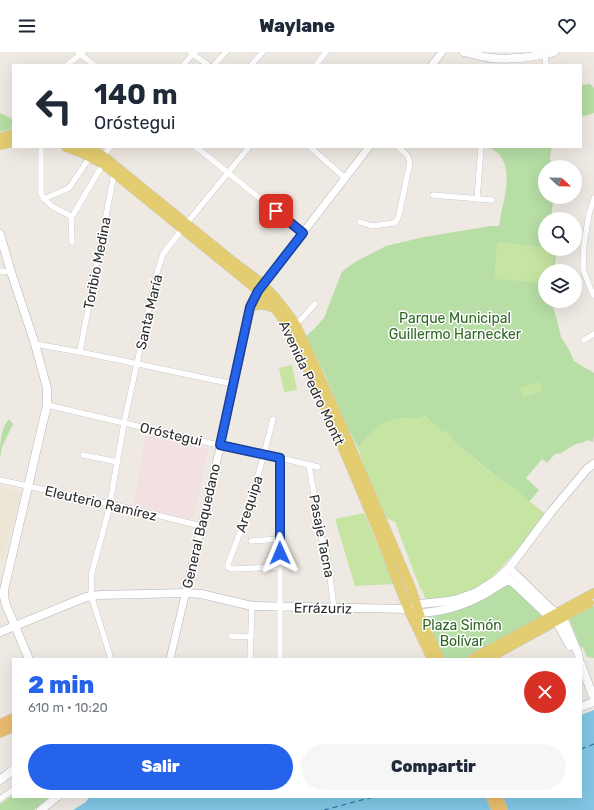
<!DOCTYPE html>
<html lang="es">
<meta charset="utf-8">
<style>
:root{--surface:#fff;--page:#f6f6f7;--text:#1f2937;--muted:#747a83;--accent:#2563eb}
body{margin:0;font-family:Rubik,sans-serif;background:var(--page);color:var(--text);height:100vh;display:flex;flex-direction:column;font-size:15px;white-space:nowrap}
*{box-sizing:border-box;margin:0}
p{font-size:13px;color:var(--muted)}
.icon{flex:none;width:22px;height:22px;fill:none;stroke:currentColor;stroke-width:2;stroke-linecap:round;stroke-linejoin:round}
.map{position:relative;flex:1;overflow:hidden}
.panel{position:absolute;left:12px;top:606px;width:570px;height:140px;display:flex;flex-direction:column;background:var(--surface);border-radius:0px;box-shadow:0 4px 16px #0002}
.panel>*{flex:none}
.banner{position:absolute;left:12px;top:12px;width:570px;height:84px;border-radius:0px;box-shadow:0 4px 16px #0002;background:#fff;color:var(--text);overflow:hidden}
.needle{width:26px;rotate:112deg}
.fabs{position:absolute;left:538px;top:108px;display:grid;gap:8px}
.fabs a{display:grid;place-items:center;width:44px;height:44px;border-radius:50%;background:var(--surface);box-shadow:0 4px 16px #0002;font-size:20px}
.pin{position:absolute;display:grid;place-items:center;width:34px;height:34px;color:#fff;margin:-17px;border-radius:8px;box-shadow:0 2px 6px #0006}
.me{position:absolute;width:44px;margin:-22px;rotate:359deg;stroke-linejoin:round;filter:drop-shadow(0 0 3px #0008)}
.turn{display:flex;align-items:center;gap:14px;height:84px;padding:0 16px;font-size:18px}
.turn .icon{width:52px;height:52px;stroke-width:2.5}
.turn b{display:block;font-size:28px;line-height:34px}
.round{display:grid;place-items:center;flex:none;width:42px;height:42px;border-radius:21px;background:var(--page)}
.overview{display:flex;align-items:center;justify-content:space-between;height:68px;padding:0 16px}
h1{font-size:24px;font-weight:800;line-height:30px;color:var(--accent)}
.primary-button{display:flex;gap:8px;margin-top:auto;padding:8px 16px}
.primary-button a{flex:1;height:46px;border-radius:24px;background:var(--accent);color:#fff;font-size:16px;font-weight:800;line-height:46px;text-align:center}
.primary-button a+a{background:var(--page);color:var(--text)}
header{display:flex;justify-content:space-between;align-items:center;height:52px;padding:0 16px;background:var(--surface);font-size:18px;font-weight:800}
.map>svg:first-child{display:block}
.education{fill:#ede6d4}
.medical{fill:#f3e1e1}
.green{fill:#b6dea5}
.pitch{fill:#c6e4a2}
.water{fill:#81c6e4}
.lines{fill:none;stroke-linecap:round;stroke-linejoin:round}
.ferry{stroke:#1c6694;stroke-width:1;stroke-dasharray:5 4;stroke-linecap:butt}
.minor-casing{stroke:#b3b4bc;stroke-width:6}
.tertiary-casing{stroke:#b3b4bc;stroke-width:8}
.secondary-casing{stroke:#b3b4bc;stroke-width:9}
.primary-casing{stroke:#c9c9c9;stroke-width:10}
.trunk-casing{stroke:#c9c9c9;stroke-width:10}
.minor{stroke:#fff;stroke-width:5.5}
.tertiary{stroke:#fff;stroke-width:7}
.secondary{stroke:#fff;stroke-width:8}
.primary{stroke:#e4cd71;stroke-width:9}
.trunk{stroke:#eabc6e;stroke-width:9}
.route-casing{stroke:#184099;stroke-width:10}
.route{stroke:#2563eb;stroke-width:7}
.labels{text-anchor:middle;stroke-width:3;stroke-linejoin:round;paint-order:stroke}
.street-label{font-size:14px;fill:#2e2e2e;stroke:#fff}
.park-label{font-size:14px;fill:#2f6623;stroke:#fff}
</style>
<header><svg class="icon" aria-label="menu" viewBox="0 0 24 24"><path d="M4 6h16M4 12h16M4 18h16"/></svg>Waylane<svg class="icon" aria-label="heart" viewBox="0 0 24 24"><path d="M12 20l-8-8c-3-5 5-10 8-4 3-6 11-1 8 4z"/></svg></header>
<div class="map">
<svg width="594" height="758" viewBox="0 0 594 758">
<rect width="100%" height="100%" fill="#eee9e2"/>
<path class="education" d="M0 435 21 440 4 507 0 506Z"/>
<path class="medical" d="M145 383 208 397 194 464 189 467 134 454Z"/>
<g class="green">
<path d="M590 32 594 36V61L581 65V33Z"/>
<path d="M0 61 13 67 11 77 0 80Z"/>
<path d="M488 95H552L550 105 551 115H545V145H557L553 149 551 167H545V197H557L554 219H545V249H551L557 268 561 285 567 294 574 309 580 313 593 320 594 321V382L593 390 587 388 582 391 576 392 561 401 555 402 547 411 542 407 526 426 539 438 529 450 521 443 493 422 452 388 453 386 445 379 443 381 424 363 421 367C407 366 389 365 378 375 371 381 364 389 358 396L346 372 326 325 306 284 314 277 324 266 341 222 343 219 355 210 386 194 424 185 491 174H499C502 149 520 108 488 95Z"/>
<path d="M9 367 13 372 2 395 0 407C0 393 0 377 9 367Z"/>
<path d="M511 531 543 563V566L467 607H444L428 569 431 565 447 560 504 532Z"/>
<path d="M594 554V606L587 605 583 596 580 594 570 569 569 566Z"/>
<path d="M13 743V745H49L34 758H0V752Z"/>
</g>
<g class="pitch">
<path d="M497 190 545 195V197H554L552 219H545V231L494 227Z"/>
<path d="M292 313 297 338 284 340 279 316Z"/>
<path d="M539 330 542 339 523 345 520 336Z"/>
<path d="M424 363 443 380 445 379 454 386 452 388 491 421 514 436 546 463 522 492 500 517 481 535 452 547 426 548 422 538H421L412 516V515L395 470 387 466 371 432 358 396C365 389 371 381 378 375 389 365 407 366 421 366Z"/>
<path d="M364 461 394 532 355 534 335 467Z"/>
</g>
<path class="water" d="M594 658V758H73L86 750 89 745H99V746L103 745H581V663Z"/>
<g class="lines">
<g class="ferry">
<path d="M581 697 594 692"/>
<path d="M324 758 373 745"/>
</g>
<g class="minor-casing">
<g id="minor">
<path d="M78 0 94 13"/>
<path d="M190 0 208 13"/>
<path d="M545 2 546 13"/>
<path d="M67 13 83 0"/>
<path d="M183 13 195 0"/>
<path d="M214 13 226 0"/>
<path d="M251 13 263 0"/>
<path d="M316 13 326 0"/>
<path d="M41 95V141L44 147 53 155 71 164 73 163 103 112"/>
<path d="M196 95 303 181"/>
<path d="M310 95 345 126"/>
<path d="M103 104 110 95"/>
<path d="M433 143 492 148"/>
<path d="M594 146 589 162 584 192 583 217 591 238 594 243"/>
<path d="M44 147 69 136 90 105"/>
<path d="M477 147 481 95"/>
<path d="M71 164 72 190"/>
<path d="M360 170 372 174 394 171 397 168 399 163 410 110 407 103 398 95"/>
<path d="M0 219 11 220"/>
<path d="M296 273 315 252"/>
<path d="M584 288 594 282"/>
<path d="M35 292C102 303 168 319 234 332"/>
<path d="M80 299 114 122"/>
<path d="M47 353 214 392 264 402 318 415"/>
<path d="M273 367 264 402 252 444 251 452 228 512V515L232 517 280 515"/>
<path d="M83 403 118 410"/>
<path d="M280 406V607"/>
<path d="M309 413 322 489 326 495 334 556"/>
<path d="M0 428 137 458 201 474"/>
<path d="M251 489 279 487"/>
<path d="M231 584 251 585"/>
<path d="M111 607 91 543 92 520 109 457 124 371 156 224 163 202 182 177 249 95"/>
<path d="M250 607 252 554"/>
<path d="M0 747 13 738"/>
</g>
</g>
<g class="tertiary-casing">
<g id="tertiary">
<path d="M432 13 442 0"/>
<path d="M170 607 222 387 251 255 258 239 369 95"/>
</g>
</g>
<g class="secondary-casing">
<g id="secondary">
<path d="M464 0C473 2 482 5 491 6 512 8 534 5 554 0"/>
<path d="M0 182 11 220 35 292 47 336V353L4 538V545L6 553 29 607"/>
<path d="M509 516 550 556 557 561 564 568 578 601 579 607"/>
<path d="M503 522 519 536 559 574 570 594"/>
<path d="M419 561C441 560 463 554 483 543 492 538 500 531 510 528"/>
<path d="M0 580 86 545 100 543 186 541 201 542 252 554 408 557 420 552 449 549 458 547 477 540 496 528 509 516 551 460 587 417 594 412"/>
<path d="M581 612 594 647"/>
<path d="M581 655 594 650"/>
<path d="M0 728 13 718"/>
<path d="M41 758 57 745"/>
</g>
</g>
<g class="primary-casing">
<g id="primary">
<path d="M0 86 13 82"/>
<path d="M0 93 13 90"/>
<path d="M66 95 82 101 103 112 261 241C272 252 282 265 290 278L332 370 379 482 408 557 432 607"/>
<path d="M88 95 103 104 231 208 259 229 275 245 289 263 296 273 302 286 335 358 411 536 421 567 440 607"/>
<path d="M251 255C259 251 266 252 274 256"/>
<path d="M472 607 594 541"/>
<path d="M487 607 589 551"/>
</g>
</g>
<g class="trunk-casing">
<g id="trunk">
<path d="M0 672 13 666"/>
<path d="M0 681 13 675"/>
<path d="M491 745 496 758"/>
<path d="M498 745 503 758"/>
</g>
</g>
<use href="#minor" class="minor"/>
<use href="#tertiary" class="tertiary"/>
<use href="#secondary" class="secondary"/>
<use href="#primary" class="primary"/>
<use href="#trunk" class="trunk"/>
</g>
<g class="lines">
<g class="route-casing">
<path id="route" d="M276 159 303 181 258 239 250 255 220 393 280 406V501"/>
</g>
<use href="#route" class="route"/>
</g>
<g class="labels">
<g class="street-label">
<text transform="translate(97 211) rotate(-79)" y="5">Toribio Medina</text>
<text transform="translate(149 260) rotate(-77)" y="5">Santa María</text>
<text transform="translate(312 331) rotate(65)" y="5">Avenida Pedro Montt</text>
<text transform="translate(171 382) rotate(13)" y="5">Oróstegui</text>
<text transform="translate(101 451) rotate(13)" y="5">Eleuterio Ramírez</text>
<text transform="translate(249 452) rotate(-72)" y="5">Arequipa</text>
<text transform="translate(201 474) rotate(-77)" y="5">General Baquedano</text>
<text transform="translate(322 484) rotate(79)" y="5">Pasaje Tacna</text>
<text transform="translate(323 556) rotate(1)" y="5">Errázuriz</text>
</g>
<g class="park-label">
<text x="455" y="271">Parque Municipal<tspan x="455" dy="16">Guillermo Harnecker</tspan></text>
<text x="462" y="578">Plaza Simón<tspan x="462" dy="16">Bolívar</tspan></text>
</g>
</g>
</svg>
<div class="fabs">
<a><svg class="needle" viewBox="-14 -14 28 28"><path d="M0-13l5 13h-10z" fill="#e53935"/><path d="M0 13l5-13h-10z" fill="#747a83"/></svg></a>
<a><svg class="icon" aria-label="search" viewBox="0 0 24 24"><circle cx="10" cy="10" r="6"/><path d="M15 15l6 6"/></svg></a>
<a><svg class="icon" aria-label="layers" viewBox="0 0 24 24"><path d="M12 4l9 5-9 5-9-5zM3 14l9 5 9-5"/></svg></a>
</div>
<div class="pin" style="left:276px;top:159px;background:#d93025"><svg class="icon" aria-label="arrive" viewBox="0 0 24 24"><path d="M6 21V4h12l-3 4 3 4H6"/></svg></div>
<svg class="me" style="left:280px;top:501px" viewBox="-20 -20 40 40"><path d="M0-17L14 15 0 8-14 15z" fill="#2563eb" stroke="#fff" stroke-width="4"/></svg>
<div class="banner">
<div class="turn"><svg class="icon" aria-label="left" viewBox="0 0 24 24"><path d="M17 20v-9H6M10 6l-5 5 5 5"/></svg><div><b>140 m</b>Oróstegui</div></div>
</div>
<section class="panel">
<div class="overview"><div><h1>2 min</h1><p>610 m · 10:20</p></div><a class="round" style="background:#d93025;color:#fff"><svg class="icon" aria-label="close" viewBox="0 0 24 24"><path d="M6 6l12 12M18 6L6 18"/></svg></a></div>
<div class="primary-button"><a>Salir</a><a>Compartir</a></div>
</section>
</div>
